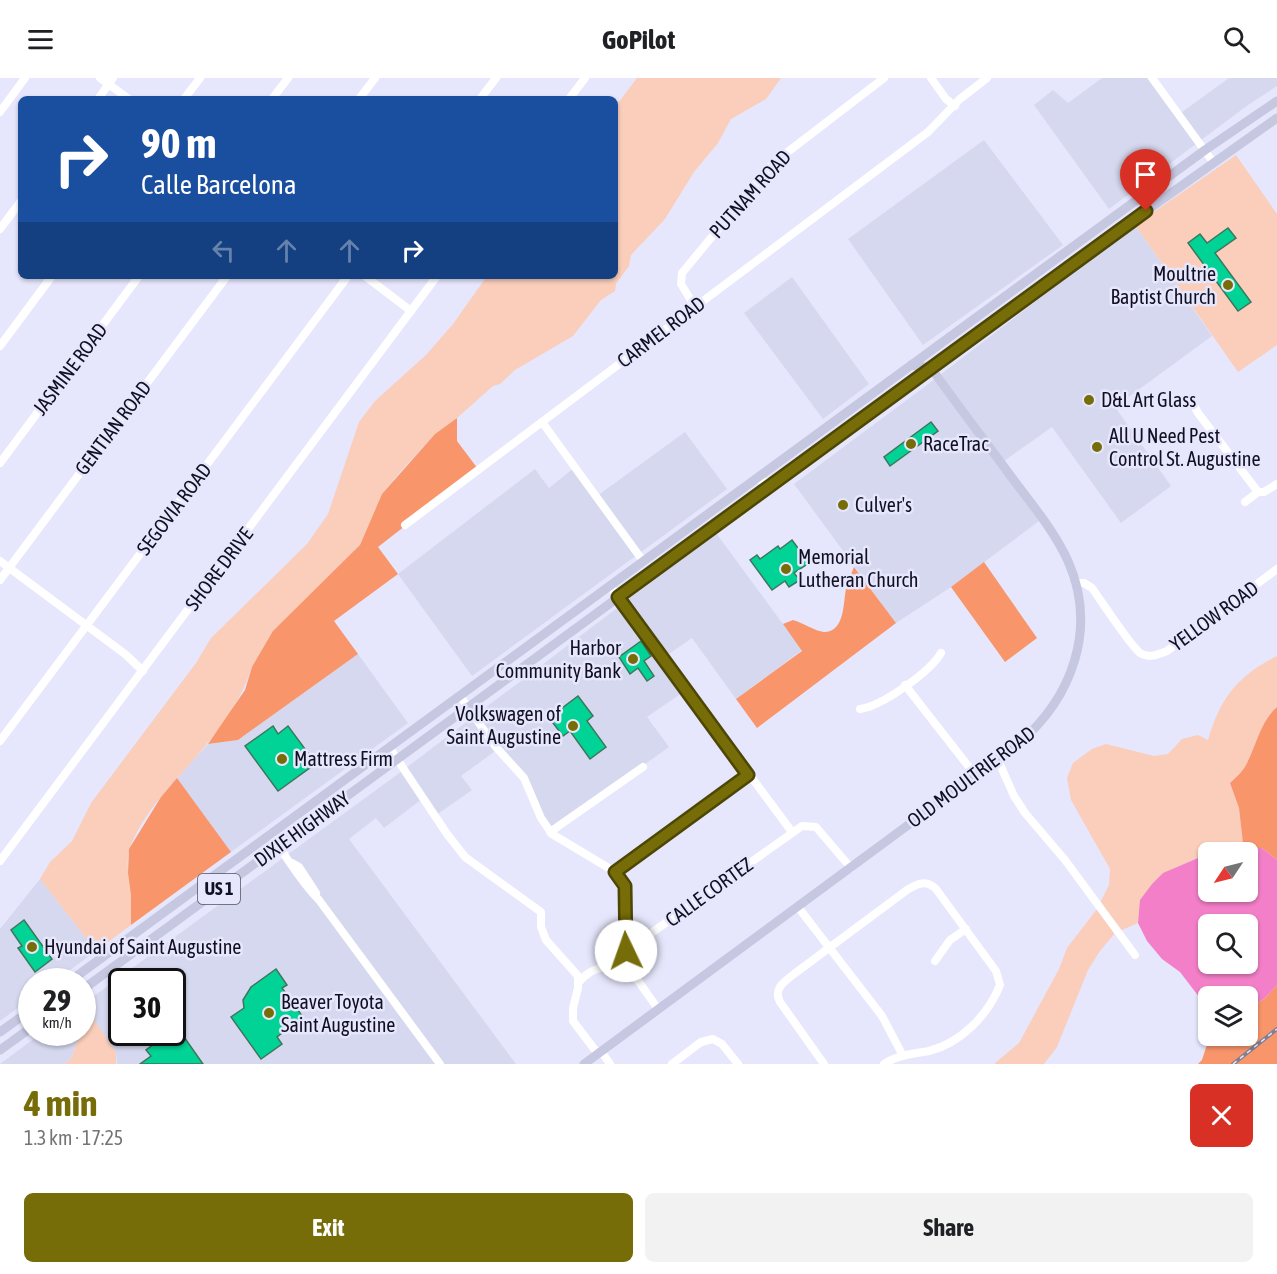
<!DOCTYPE html>
<meta charset="utf-8">
<style>
:root{--surface:#fff;--page:#f2f2f2;--text:#202124;--muted:#757577;--accent:#766c08}
body{margin:0;font-family:"Asap Condensed",sans-serif;background:var(--page);color:var(--text);height:100vh;display:flex;flex-direction:column;font-size:22px;white-space:nowrap}
*{box-sizing:border-box;margin:0}
p{font-size:20px;color:var(--muted)}
.icon{flex:none;width:33px;height:33px;fill:none;stroke:currentColor;stroke-width:2;stroke-linecap:round;stroke-linejoin:round}
.map{position:relative;height:986px;overflow:hidden}
.details{display:flex;flex-direction:column;background:var(--surface);flex:1}
.details>*{flex:none}
.banner{position:absolute;left:18px;top:18px;width:600px;height:183px;border-radius:9px;box-shadow:0 2px 4px #0004;background:#1a4fa0;color:#fff;overflow:hidden}
.needle{width:39px;rotate:235deg}
.controls{position:absolute;left:1198px;top:764px;display:grid;gap:12px}
.controls a{display:grid;place-items:center;width:60px;height:60px;border-radius:9px;background:var(--surface);box-shadow:0 2px 4px #0004;font-size:30px}
.speed{position:absolute;left:18px;top:890px;display:flex;gap:12px;font-size:30px;font-weight:700;text-align:center}
.speed>*{display:grid;place-content:center;width:78px;height:78px;border-radius:50%;background:var(--surface);box-shadow:0 2px 4px #0004;line-height:1}
.speed small{font-size:15px;font-weight:400}
.speed .limit{border:3px solid #111;border-radius:9px;background:#fff;color:#111}
.pin{position:absolute;display:grid;place-items:center;width:51px;height:51px;color:#fff;margin:-62px -26px;border-radius:50% 50% 50% 0;rotate:-45deg;box-shadow:0 0 6px #0007}
.pin .icon{rotate:45deg}
.me{position:absolute;width:66px;margin:-33px;rotate:357deg;stroke-linejoin:round;filter:drop-shadow(0 0 4px #0008)}
.turn{display:flex;align-items:center;gap:21px;height:126px;padding:0 24px;font-size:27px}
.turn .icon{width:78px;height:78px;stroke-width:2.5}
.turn b{display:block;font-size:42px;line-height:51px}
.lanes{display:flex;align-items:center;height:57px;padding:0 24px;background:#0003;justify-content:center;gap:30px;direction:ltr}
.lanes .off{opacity:.35}
.round{display:grid;place-items:center;flex:none;width:63px;height:63px;border-radius:9px;background:var(--page)}
.headline{display:flex;align-items:center;justify-content:space-between;height:102px;padding:0 24px}
h1{font-size:36px;font-weight:700;line-height:45px;color:var(--accent)}
.button{display:flex;gap:12px;margin-top:auto;padding:12px 24px}
.button a{flex:1;height:69px;border-radius:9px;background:var(--accent);color:#fff;font-size:24px;font-weight:700;line-height:69px;text-align:center}
.button a+a{background:var(--page);color:var(--text)}
header{display:flex;justify-content:space-between;align-items:center;height:78px;padding:0 24px;background:var(--surface);font-size:27px;font-weight:700}
.map>svg:first-child{display:block}
.built{fill:#d6d8ef;fill-rule:evenodd}
.green{fill:#facebb}
.forest{fill:#f8956b}
.water{fill:#f37fc8;fill-rule:evenodd}
.building{fill:#00d395;stroke:#3e765d;stroke-width:1.5}
.lines{fill:none;stroke-linecap:round;stroke-linejoin:round}
.minor{stroke:#fff;stroke-width:8}
.major{stroke:#c6c7e0;stroke-width:9}
.rail-casing{stroke:#808093;stroke-width:4}
.rail{stroke:#e6e7fc;stroke-width:1.5;stroke-dasharray:4.5;stroke-linecap:butt}
.route-casing{stroke:#4d4605;stroke-width:15}
.route{stroke:#766c08;stroke-width:10}
.poi-dot{fill:#766c08;stroke:#e6e7fc;stroke-width:2}
.labels{text-anchor:middle;stroke-width:5;stroke-linejoin:round;paint-order:stroke}
.shield{fill:#e6e7fc;stroke:#515063;stroke-width:1.5}
.shield-label{font-size:18px;font-weight:bold;fill:#111022}
.street-label{font-size:20px;fill:#111022;stroke:#e6e7fc}
.poi-label{font-size:20px;fill:#111022;stroke:#e6e7fc;text-anchor:start}
</style>
<header><svg class="icon" aria-label="menu" viewBox="0 0 24 24"><path d="M4 6h16M4 12h16M4 18h16"/></svg>GoPilot<svg class="icon" aria-label="search" viewBox="0 0 24 24"><circle cx="10" cy="10" r="6"/><path d="M15 15l6 6"/></svg></header>
<div class="map">
<svg width="1277" height="986" viewBox="0 0 1277 986">
<rect width="100%" height="100%" fill="#e6e7fc"/>
<g class="built">
<path d="M1102 0H1151L1178 37 1229 0H1277V8L1248 27 1109 131 1034 27 1053 12 1068 25Z"/>
<path d="M984 62 1063 167 923 267 848 161Z"/>
<path d="M1135 147 1212 258 1115 329 1171 408 1121 445 1052 349 1004 383 940 297Z"/>
<path d="M792 199 869 306 823 341 744 235Z"/>
<path d="M935 301 1039 443 951 509 896 545 794 406Z"/>
<path d="M685 354 727 411 472 598 398 496 535 391 549 410 575 389 597 418Z"/>
<path d="M716 455 802 572 736 621 692 560 663 580 685 613 647 639 669 669 552 752 536 729 525 698 498 671 461 698 472 712 435 738 422 721 384 750 376 740 349 761 516 986H117L116 974 88 934 83 948V926L398 696ZM122 903H172V954H122Z"/>
<path d="M358 576 408 645 231 774 177 700 208 666 238 662Z"/>
<path d="M40 801 96 873 55 903H32L31 920 0 943V851Z"/>
<path d="M43 954H80L72 979 65 986H0Z"/>
</g>
<g class="green">
<path d="M637 0H781L766 21 731 41 718 65 694 94 665 141 631 177 629 188 616 206 615 213 601 222 573 258 515 292 500 306 493 308 457 340 435 356 402 392 382 416 360 467 252 589C243 617 226 644 206 667 180 700 145 729 130 770 125 784 129 801 131 815 132 826 131 837 131 847L96 873 40 801 50 784 72 763 91 725 196 585 211 560 307 466 328 436 359 344 375 323 426 277 453 246 487 198H615V29Z"/>
<path d="M1236 77 1277 136V267L1238 294 1135 147Z"/>
<path d="M1277 578V629C1261 643 1257 665 1249 683 1245 691 1237 699 1230 705L1239 730 1244 774H1209V800L1198 791V780C1163 794 1141 804 1138 845L1115 855 1100 873 1088 892 1057 969 1044 986H994L1019 965 1059 891 1067 870 1097 831 1109 807 1110 791 1071 722 1067 700 1073 685 1092 671 1106 666 1154 678 1168 676 1182 661 1198 657 1208 662C1220 621 1237 598 1277 578Z"/>
<path d="M88 933 116 974V986H65L72 979 80 954H82Z"/>
</g>
<g class="forest">
<path d="M457 340V363L478 391 378 469 398 496 334 543 358 576 238 662 208 666 245 612 252 589 273 553 360 467 382 416 435 356Z"/>
<path d="M984 484 1037 560 1005 584 951 509Z"/>
<path d="M854 489 896 545 757 650 736 621 802 573 783 546 793 542C803 545 815 553 824 554 845 554 843 525 846 511 848 504 851 496 854 489Z"/>
<path d="M1277 629V782L1262 770 1244 774 1239 730 1230 705C1237 699 1245 691 1248 683 1257 665 1261 643 1277 629Z"/>
<path d="M177 700 231 774 131 847V817L128 795 129 771 161 719Z"/>
<path d="M1277 907V986H1198L1202 982 1210 957H1248V930L1264 921Z"/>
</g>
<path class="water" d="M1255 770H1262L1277 782V907L1264 921 1248 930V918H1209V932L1180 894 1162 881 1147 863 1138 845 1140 822 1152 806 1163 795 1198 780V791L1209 800V813H1248L1247 774ZM1209 846H1248V885H1209Z"/>
<g class="building">
<path d="M1228 150 1236 160 1215 175 1251 224 1238 233 1188 165 1200 156 1207 165Z"/>
<path d="M931 344 938 353 890 388 884 379Z"/>
<path d="M792 462 809 485 794 495 800 502 789 509 785 503 772 512 750 482 757 477 760 481 778 468 780 471Z"/>
<path d="M641 563 651 578 644 583 654 598 647 603 638 590 630 596 619 579Z"/>
<path d="M578 618 593 638 587 643 606 669 590 681 570 653 563 658 549 640Z"/>
<path d="M273 648 278 656 288 648 311 679 306 683 311 689 278 713 245 668Z"/>
<path d="M24 842 52 881 35 894 18 870 22 868 11 852Z"/>
<path d="M276 891 287 907 282 910 303 939 277 959 282 966 261 981 231 939 244 930 243 922 251 909Z"/>
<path d="M177 949 203 986H140L151 978 146 972Z"/>
</g>
<g class="lines">
<g class="minor">
<path d="M100 0 129 21"/>
<path d="M931 0 946 21 955 28"/>
<path d="M1152 0 1213 84"/>
<path d="M98 21 113 0"/>
<path d="M184 21 200 0"/>
<path d="M272 21 288 0"/>
<path d="M359 21 375 0"/>
<path d="M480 21 496 0"/>
<path d="M569 21 585 0"/>
<path d="M0 34 25 0"/>
<path d="M0 151 21 123"/>
<path d="M365 198 411 233"/>
<path d="M695 229 681 206 682 195 772 86 884 0"/>
<path d="M0 268 52 198"/>
<path d="M1191 322 1198 335 1258 414"/>
<path d="M542 344 643 483"/>
<path d="M0 385 139 198"/>
<path d="M756 401 773 406"/>
<path d="M1245 424 1258 414H1264L1277 406"/>
<path d="M405 447 928 54 960 21 987 0"/>
<path d="M0 483 125 576 143 593"/>
<path d="M0 502 227 198"/>
<path d="M1075 505H1084L1092 510C1102 524 1129 566 1140 575 1149 581 1159 576 1167 573L1277 491"/>
<path d="M610 508 792 754"/>
<path d="M905 607 976 698"/>
<path d="M460 618 495 668 524 700 541 740 552 756 612 792 624 805 626 818 624 855 625 884 658 931"/>
<path d="M860 631C882 628 930 594 941 575"/>
<path d="M0 663 348 198"/>
<path d="M389 669 447 756 465 779 541 834V849L546 862 578 898V910L573 930V943L598 976"/>
<path d="M998 682 1014 718 1025 735 1065 782 1135 877"/>
<path d="M550 754 643 689"/>
<path d="M270 756C287 779 299 802 319 822L440 986"/>
<path d="M0 783 437 198"/>
<path d="M292 785 299 789 316 815"/>
<path d="M615 794 748 697"/>
<path d="M798 829 882 938 903 978"/>
<path d="M626 873 802 748 816 749 851 790"/>
<path d="M935 883 950 862 966 851"/>
<path d="M579 904C593 886 609 892 625 878"/>
<path d="M601 973 610 986"/>
<path d="M672 986 701 964 713 961 722 966 738 986"/>
<path d="M824 986 780 924C773 911 784 904 794 896L907 812C917 806 926 801 936 811L996 893 1000 907C988 937 961 965 929 973 913 976 897 977 884 986"/>
</g>
<g class="major">
<path d="M70 903 1205 72 1277 23"/>
<path d="M82 912 1146 133 1277 40"/>
<path d="M0 954 32 931"/>
<path d="M0 972 32 949"/>
<path d="M584 986 1018 666C1072 620 1098 551 1068 483 1053 450 1028 422 1007 393 982 359 956 325 931 290L911 287"/>
</g>
<g class="rail-casing">
<path id="rail" d="M1233 986 1277 951"/>
</g>
<use href="#rail" class="rail"/>
</g>
<g class="lines">
<g class="route-casing">
<path id="route" d="M626 873 625 808 615 794 748 697 618 519 1146 133"/>
</g>
<use href="#route" class="route"/>
</g>
<g class="poi-dot">
<circle cx="1228" cy="207" r="6"/>
<circle cx="1089" cy="322" r="6"/>
<circle cx="911" cy="366" r="6"/>
<circle cx="1097" cy="369" r="6"/>
<circle cx="843" cy="427" r="6"/>
<circle cx="786" cy="491" r="6"/>
<circle cx="633" cy="581" r="6"/>
<circle cx="573" cy="648" r="6"/>
<circle cx="282" cy="681" r="6"/>
<circle cx="32" cy="869" r="6"/>
<circle cx="269" cy="935" r="6"/>
</g>
<g class="labels">
<rect class="shield" x="198" y="796" width="42" height="30" rx="4.5"/>
<g class="shield-label">
<text x="219" y="817">US 1</text>
</g>
<g class="street-label">
<text transform="translate(750 116) rotate(-48)" y="7">PUTNAM ROAD</text>
<text transform="translate(661 254) rotate(-37)" y="7">CARMEL ROAD</text>
<text transform="translate(70 291) rotate(-53)" y="7">JASMINE ROAD</text>
<text transform="translate(113 350) rotate(-53)" y="7">GENTIAN ROAD</text>
<text transform="translate(174 431) rotate(-53)" y="7">SEGOVIA ROAD</text>
<text transform="translate(219 491) rotate(-53)" y="7">SHORE DRIVE</text>
<text transform="translate(1214 538) rotate(-36)" y="7">YELLOW ROAD</text>
<text transform="translate(971 699) rotate(-37)" y="7">OLD MOULTRIE ROAD</text>
<text transform="translate(302 751) rotate(-36)" y="7">DIXIE HIGHWAY</text>
<text transform="translate(709 814) rotate(-36)" y="7">CALLE CORTEZ</text>
</g>
<g class="poi-label">
<text x="1216" y="203" text-anchor="end">Moultrie<tspan x="1216" dy="23">Baptist Church</tspan></text>
<text x="1101" y="329">D&amp;L Art Glass</text>
<text x="1109" y="365">All U Need Pest<tspan x="1109" dy="23">Control St. Augustine</tspan></text>
<text x="923" y="373">RaceTrac</text>
<text x="855" y="434">Culver's</text>
<text x="798" y="486">Memorial<tspan x="798" dy="23">Lutheran Church</tspan></text>
<text x="621" y="577" text-anchor="end">Harbor<tspan x="621" dy="23">Community Bank</tspan></text>
<text x="561" y="643" text-anchor="end">Volkswagen of<tspan x="561" dy="23">Saint Augustine</tspan></text>
<text x="294" y="688">Mattress Firm</text>
<text x="44" y="876">Hyundai of Saint Augustine</text>
<text x="281" y="931">Beaver Toyota<tspan x="281" dy="23">Saint Augustine</tspan></text>
</g>
</g>
</svg>
<div class="controls">
<a><svg class="needle" viewBox="-14 -14 28 28"><path d="M0-13l5 13h-10z" fill="#e53935"/><path d="M0 13l5-13h-10z" fill="#757577"/></svg></a>
<a><svg class="icon" aria-label="search" viewBox="0 0 24 24"><circle cx="10" cy="10" r="6"/><path d="M15 15l6 6"/></svg></a>
<a><svg class="icon" aria-label="layers" viewBox="0 0 24 24"><path d="M12 4l9 5-9 5-9-5zM3 14l9 5 9-5"/></svg></a>
</div>
<div class="speed"><div>29<small>km/h</small></div><div class="limit">30</div></div>
<div class="pin" style="left:1146px;top:133px;background:#d93025"><svg class="icon" aria-label="arrive" viewBox="0 0 24 24"><path d="M6 21V4h12l-3 4 3 4H6"/></svg></div>
<svg class="me" style="left:626px;top:873px" viewBox="-20 -20 40 40"><circle r="19" fill="#fff"/><path d="M0-13L10 11 0 6-10 11z" fill="#766c08"/></svg>
<div class="banner">
<div class="turn"><svg class="icon" aria-label="right" viewBox="0 0 24 24"><path d="M7 20v-9h11M14 6l5 5-5 5"/></svg><div><b>90 m</b>Calle Barcelona</div></div>
<div class="lanes"><svg class="icon off" aria-label="left" viewBox="0 0 24 24"><path d="M17 20v-9H6M10 6l-5 5 5 5"/></svg><svg class="icon off" aria-label="ahead" viewBox="0 0 24 24"><path d="M12 20V5M6 11l6-6 6 6"/></svg><svg class="icon off" aria-label="ahead" viewBox="0 0 24 24"><path d="M12 20V5M6 11l6-6 6 6"/></svg><svg class="icon" aria-label="right" viewBox="0 0 24 24"><path d="M7 20v-9h11M14 6l5 5-5 5"/></svg></div>
</div>
</div>
<section class="details">
<div class="headline"><div><h1>4 min</h1><p>1.3 km · 17:25</p></div><a class="round" style="background:#d93025;color:#fff"><svg class="icon" aria-label="close" viewBox="0 0 24 24"><path d="M6 6l12 12M18 6L6 18"/></svg></a></div>
<div class="button"><a>Exit</a><a>Share</a></div>
</section>
